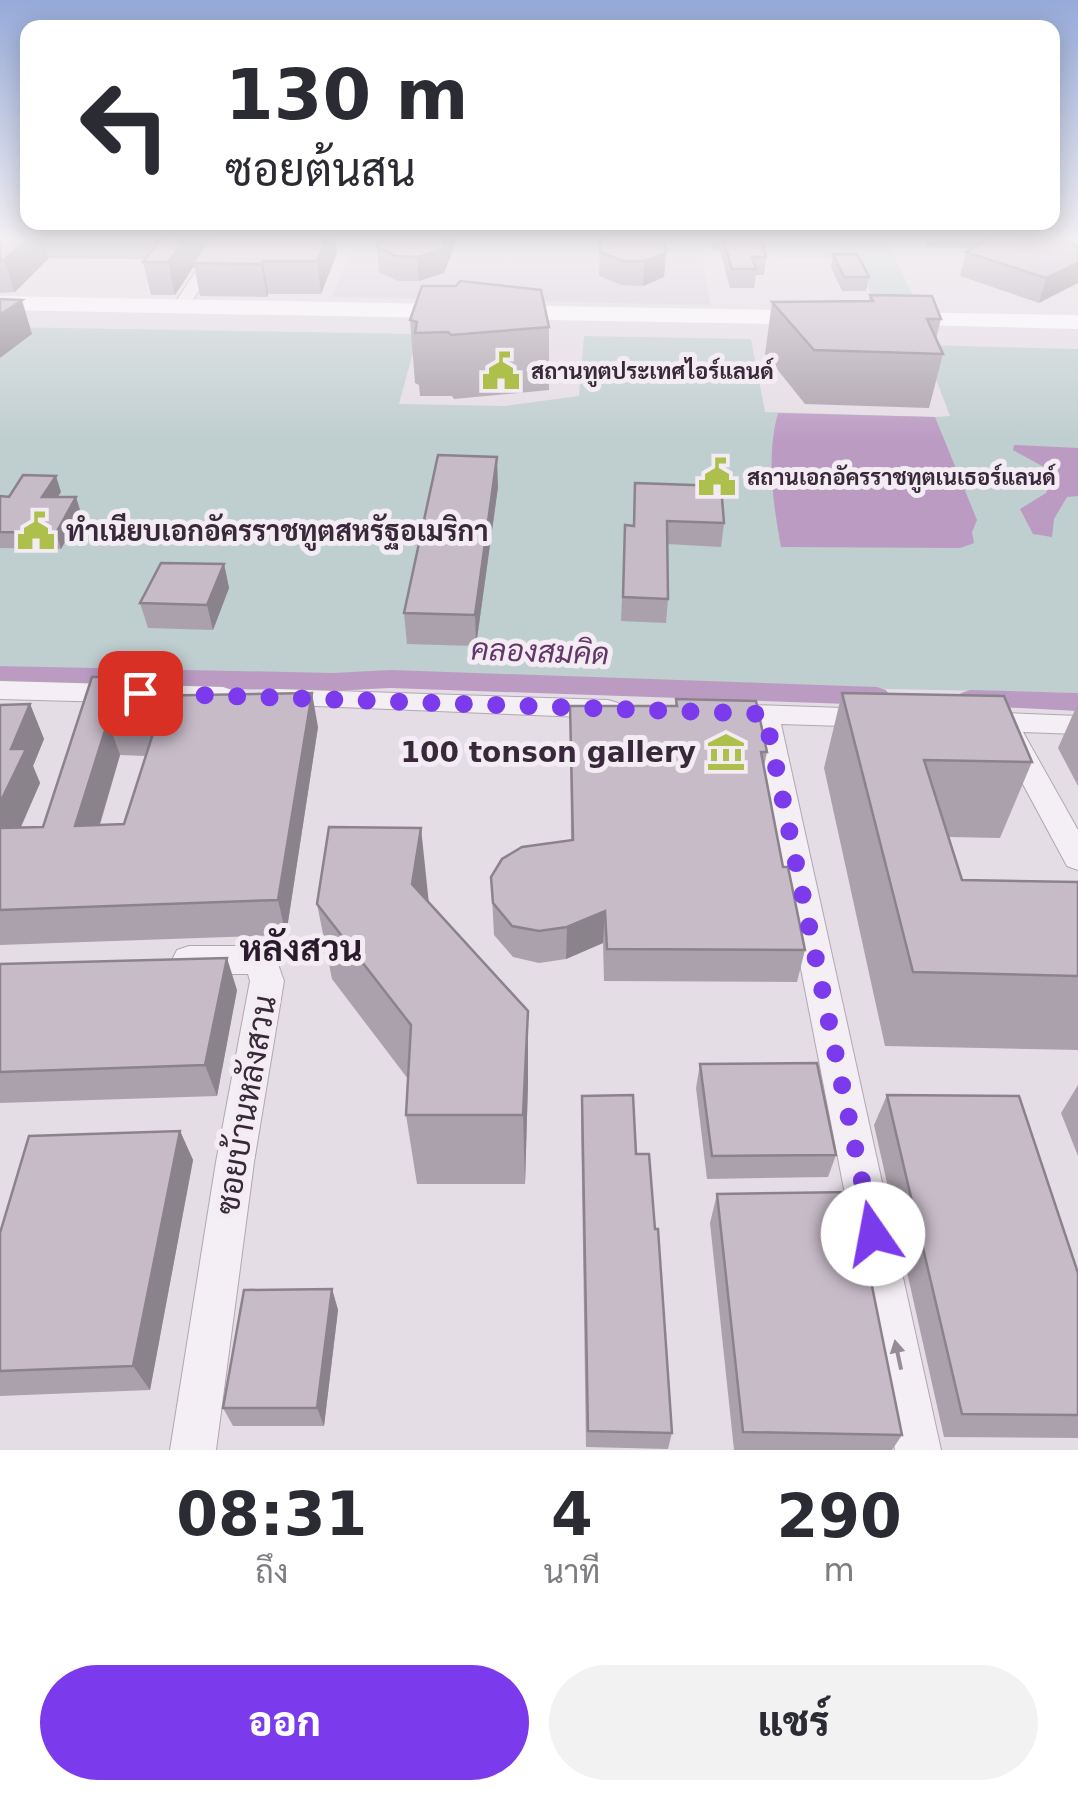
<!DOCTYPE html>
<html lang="th">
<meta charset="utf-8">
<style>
:root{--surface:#fff;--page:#f2f2f3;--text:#2b2b33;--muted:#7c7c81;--accent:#7c3aed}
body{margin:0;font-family:"DejaVu Sans",Sarabun,sans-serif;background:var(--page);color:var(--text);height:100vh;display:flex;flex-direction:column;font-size:38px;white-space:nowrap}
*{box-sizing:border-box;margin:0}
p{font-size:32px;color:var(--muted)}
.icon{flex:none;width:55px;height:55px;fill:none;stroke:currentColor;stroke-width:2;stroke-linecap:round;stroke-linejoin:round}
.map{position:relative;height:1450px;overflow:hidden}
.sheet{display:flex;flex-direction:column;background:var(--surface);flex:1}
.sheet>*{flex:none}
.top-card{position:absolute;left:20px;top:20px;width:1040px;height:210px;border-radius:20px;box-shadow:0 5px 25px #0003;background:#fff;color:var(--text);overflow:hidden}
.pin{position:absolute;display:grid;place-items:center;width:85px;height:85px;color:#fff;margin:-42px;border-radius:20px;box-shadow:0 5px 15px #0006}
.me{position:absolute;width:110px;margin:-55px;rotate:348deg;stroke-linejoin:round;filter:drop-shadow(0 0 8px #0008)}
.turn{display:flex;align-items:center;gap:35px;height:210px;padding:0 40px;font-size:45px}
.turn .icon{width:130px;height:130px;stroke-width:2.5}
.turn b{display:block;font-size:70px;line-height:85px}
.eta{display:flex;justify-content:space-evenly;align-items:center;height:170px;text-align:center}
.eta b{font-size:60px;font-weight:800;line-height:70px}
.cta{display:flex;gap:20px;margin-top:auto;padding:20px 40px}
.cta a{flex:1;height:115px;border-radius:60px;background:var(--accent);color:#fff;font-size:40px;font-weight:800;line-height:115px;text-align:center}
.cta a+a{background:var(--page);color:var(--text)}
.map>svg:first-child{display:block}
.built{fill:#d9cfda}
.green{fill:#bfcecf}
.water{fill:#bc9bc3}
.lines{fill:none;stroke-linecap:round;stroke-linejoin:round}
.canal{fill:#bc9bc3;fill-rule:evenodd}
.street-casing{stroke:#b1a7b2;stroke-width:2}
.street{fill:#f4eff4;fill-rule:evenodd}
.secondary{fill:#fff;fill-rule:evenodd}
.wall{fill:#aba1ac;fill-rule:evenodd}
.shaded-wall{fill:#8b838c}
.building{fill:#c7bbc8;stroke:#8b838c;stroke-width:2.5;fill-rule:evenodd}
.oneway{fill:#968c97}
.route{stroke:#7c3aed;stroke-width:18;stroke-dasharray:0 32.4}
.labels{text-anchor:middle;stroke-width:10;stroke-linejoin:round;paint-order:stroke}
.far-poi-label{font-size:22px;font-weight:bold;fill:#39283a;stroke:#f3ecf3;text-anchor:start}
.poi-label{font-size:28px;font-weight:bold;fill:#39283a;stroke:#f3ecf3;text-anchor:start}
.water-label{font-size:30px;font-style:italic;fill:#63366a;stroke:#f3ecf3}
.near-street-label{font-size:32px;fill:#39283a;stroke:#f3ecf3}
.near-neighbourhood-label{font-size:35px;font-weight:bold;fill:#2b1a2b;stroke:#f3ecf3}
</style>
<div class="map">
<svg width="1078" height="1450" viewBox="0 0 1078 1450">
<rect width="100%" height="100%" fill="#e5dde5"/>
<path class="built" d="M357 238H700L710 305 331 297Z"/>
<g class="green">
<path d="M759 238H885L922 314 879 313 856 258 764 256Z"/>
<path d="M0 327 418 334 399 404 504 406 579 396 584 336 751 339 765 412 935 417 950 416 923 345 1078 349V693L325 677 0 666Z"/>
</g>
<g class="water">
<path d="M778 413 935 417 977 520 972 532 974 543 960 548 781 547C773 503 766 457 778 413Z"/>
<path d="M1014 445 1078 448V496L1067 497 1054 519 1052 537 1033 534 1020 509 1046 493 1052 479 1044 467 1013 450Z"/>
</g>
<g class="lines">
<g class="canal">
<path d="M0 666 333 673 390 670 877 687 886 690 890 696 886 702 877 705 390 688 333 691 0 684Z"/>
<path d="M970 690 1078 693V711L961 705 957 699 961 693Z"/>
</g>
<g class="street-casing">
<g id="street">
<path d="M217 238H231L187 310H175L173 306Z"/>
<path d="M0 681 223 687 232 690 236 696 232 702 223 705 0 699Z"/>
<path d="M276 689 608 700 618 703 622 709 618 715 608 718 267 704 263 698 267 692Z"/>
<path d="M721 704 873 709 883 711 887 718 883 725 873 727 781 724 941 1450H895L753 723 711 719 707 713 711 707Z"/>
<path d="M981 712 1078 716V734L1023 732 1078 830V870L1067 866 997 736 1000 731 971 728 967 721 971 714Z"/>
<path d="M189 946H261L273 950 284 981 254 1162 216 1450H170L216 1162 250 981 248 974H189L177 970 172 960 177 950Z"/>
</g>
</g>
<use href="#street" class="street"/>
<g class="secondary">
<path d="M0 296 826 311 838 318 826 325 0 310Z"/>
<path d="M889 312 1078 315V329L880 324 877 319Z"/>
</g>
</g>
<g class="wall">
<path d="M0 238H335L337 253 321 294H268L267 297 200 296 194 266 175 295H151L143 262 146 259 49 258 15 292 0 293Z"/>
<path d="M458 238 444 273 419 281H398L379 272 377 247Z"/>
<path d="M600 238H665L664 277 643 286 621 285 599 276Z"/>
<path d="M711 238H761L766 257 764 275H756L754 288H730L720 251H713Z"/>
<path d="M923 238H1068L1039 303 960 276 966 252 973 248 927 247Z"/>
<path d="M833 254 869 277 866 291H842L831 267Z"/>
<path d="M870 295 941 319 936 339 943 354 929 408 805 404 765 354 772 302 869 301Z"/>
<path d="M410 320 549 327V390L454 399 452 396H420L419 385 415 383Z"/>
<path d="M635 483 724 523 721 547 667 544 668 599 666 623 621 621 625 525 633 526Z"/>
<path d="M498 487 476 646 407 644 404 613Z"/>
<path d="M61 492 57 497 81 513 61 549 0 548V496Z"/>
<path d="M224 564 229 588 213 630 148 628 140 603Z"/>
<path d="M92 677 152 695 318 727 286 935 0 945V705L30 704 44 739 33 766 40 783 21 827H43ZM120 755 146 756 124 824 100 825Z"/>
<path d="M842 693 1032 762 1000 838 948 837 962 880 1078 882V1050L885 1046 824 768Z"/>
<path d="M676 699 767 752 764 767 783 867 805 950 797 982 604 981 603 943 566 959 539 963 513 957 494 935 491 877 571 840 570 706H675Z"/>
<path d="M1078 703V786L1058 748Z"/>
<path d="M428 902 528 1011V1083L525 1184H417L406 1115 408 1079 332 979 317 904Z"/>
<path d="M0 964 237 990 217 1096 0 1103Z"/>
<path d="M700 1064 836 1155 828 1177 707 1179 696 1088Z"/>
<path d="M1078 1085V1156L1061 1113Z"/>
<path d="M887 1095 1078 1273V1438L944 1437 874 1125Z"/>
<path d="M582 1096 636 1154 655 1229 672 1433 668 1449 586 1447 581 1117Z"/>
<path d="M180 1131 193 1160 150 1390 0 1396V1233Z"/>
<path d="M717 1194 902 1435 892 1450H734L710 1223Z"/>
<path d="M332 1289 338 1310 324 1426H233L223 1408Z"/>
</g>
<g class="shaded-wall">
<path d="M28 238H43L49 258 15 292 4 260Z"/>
<path d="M185 238H213L193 263 194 266 175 295 168 262Z"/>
<path d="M326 238H335L337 253 321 294 317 261Z"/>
<path d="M447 238H458L444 273 419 281 417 257Z"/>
<path d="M666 253 664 277 643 286 644 261Z"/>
<path d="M263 261 268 294 267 297 261 264Z"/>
<path d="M1078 263V283L1039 303 1046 278Z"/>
<path d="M22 300 32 334 0 358V315Z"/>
<path d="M497 457 498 487 476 646 475 615Z"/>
<path d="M56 476 61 492 47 513 42 497Z"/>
<path d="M76 497 81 513 61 549 56 533Z"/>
<path d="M224 564 229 588 213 630 207 605Z"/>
<path d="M146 677 157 711 139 696Z"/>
<path d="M312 693 318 727 286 935 278 900Z"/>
<path d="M30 704 44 739 33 766 40 783 5 863 0 853V803L11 749Z"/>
<path d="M108 721 120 755 89 860 75 826Z"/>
<path d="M421 828 429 904 412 884Z"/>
<path d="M605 911 603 943 566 959 567 927Z"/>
<path d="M227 958 237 990 217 1096 205 1065Z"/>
<path d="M528 1011V1083L525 1184 523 1115Z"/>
<path d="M180 1131 193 1160 150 1390 133 1366Z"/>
<path d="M332 1289 338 1310 324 1426 317 1408Z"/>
</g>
<g class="building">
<path d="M0 238H28L4 260H0Z"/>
<path d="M162 238H185L168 262H143Z"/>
<path d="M210 238H326L317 261H263L261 264 193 263Z"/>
<path d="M381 238H447L442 249 417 257 396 256 377 247Z"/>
<path d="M600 238H665L666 253 644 261H623L600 252Z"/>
<path d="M723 238H761L766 257H752L756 269H732Z"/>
<path d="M992 238H1068L1078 250V263L1046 278 966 252Z"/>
<path d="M833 254H857L869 277H844Z"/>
<path d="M460 281 541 290 549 327 451 335 448 332 415 333 417 322 410 320 422 286H456Z"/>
<path d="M870 295 932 296 941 319H927L943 354 814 350 772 302 873 301Z"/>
<path d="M0 299 22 300 0 315Z"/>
<path d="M438 455 497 457 475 615 404 613Z"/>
<path d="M23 475 56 476 42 497H76L56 533 0 532V496L9 497Z"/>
<path d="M635 483 721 486 724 523 667 521 668 599 623 597 625 525 634 526Z"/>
<path d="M161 563 224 564 207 605 140 603Z"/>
<path d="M92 677H146L139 696 312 693 278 900 0 910V828L43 827ZM108 721H157L124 824 75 826Z"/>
<path d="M842 693 1004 696 1032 762 924 760 962 880 1078 882V976L913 972Z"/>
<path d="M676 699 756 701 767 752H761L783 867H788L805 950 607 949 605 911 567 927 539 931 512 926 493 903 491 877 502 859 522 847 573 840 570 706H677Z"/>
<path d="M30 704 11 749H26L0 803V705Z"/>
<path d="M329 827 421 828 412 884 528 1011 523 1115H406L411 1025 317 904Z"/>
<path d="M227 958 205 1065 0 1072V964Z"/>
<path d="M817 1063 836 1155 712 1156 700 1064Z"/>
<path d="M633 1095 636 1154H649L655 1229H658L672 1433 588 1431 582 1096Z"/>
<path d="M887 1095 1019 1096 1078 1273V1415L962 1414Z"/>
<path d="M180 1131 133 1366 0 1371V1233L29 1136Z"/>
<path d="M853 1192 902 1435 743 1432 717 1194Z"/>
<path d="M332 1289 317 1408H223L244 1290Z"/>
</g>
<defs><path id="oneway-solid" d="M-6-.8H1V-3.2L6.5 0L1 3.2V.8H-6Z" transform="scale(2.5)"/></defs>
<use class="oneway" href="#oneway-solid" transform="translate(898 1355) rotate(-102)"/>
<linearGradient id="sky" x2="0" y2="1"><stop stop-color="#96aad9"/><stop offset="0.54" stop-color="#f3f0f3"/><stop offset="1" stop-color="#f3f0f3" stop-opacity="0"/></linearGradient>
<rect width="1078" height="441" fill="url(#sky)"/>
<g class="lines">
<path class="route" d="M140 693 765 714 873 1234"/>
</g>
<defs>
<g id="civic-bare" transform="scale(3)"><path d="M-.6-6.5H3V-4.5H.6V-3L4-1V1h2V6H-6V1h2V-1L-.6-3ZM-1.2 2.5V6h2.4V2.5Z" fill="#aec04c" stroke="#f3ecf3" stroke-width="2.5" paint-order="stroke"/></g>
<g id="museum-bare" transform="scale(3)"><path d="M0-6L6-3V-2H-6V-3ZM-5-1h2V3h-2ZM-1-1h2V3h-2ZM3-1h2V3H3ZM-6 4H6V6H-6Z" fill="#aec04c" stroke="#f3ecf3" stroke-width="2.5" paint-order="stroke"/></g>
</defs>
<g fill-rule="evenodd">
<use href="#civic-bare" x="501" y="371"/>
<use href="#civic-bare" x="717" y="477"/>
<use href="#civic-bare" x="36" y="531"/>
<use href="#museum-bare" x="726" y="752"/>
</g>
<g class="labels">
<g class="far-poi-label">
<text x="531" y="379">สถานทูตประเทศไอร์แลนด์</text>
<text x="747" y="485">สถานเอกอัครราชทูตเนเธอร์แลนด์</text>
</g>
<g class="poi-label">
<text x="66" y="541">ทำเนียบเอกอัครราชทูตสหรัฐอเมริกา</text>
<text x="696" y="762" text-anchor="end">100 tonson gallery</text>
</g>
<g class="water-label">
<text transform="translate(540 652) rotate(2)" y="10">คลองสมคิด</text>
</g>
<g class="near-street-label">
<text transform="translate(246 1105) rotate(-80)" y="11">ซอยบ้านหลังสวน</text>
</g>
<g class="near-neighbourhood-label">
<text x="301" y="961">หลังสวน</text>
</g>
</g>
</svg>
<div class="pin" style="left:140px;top:693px;background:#d93025"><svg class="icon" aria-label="arrive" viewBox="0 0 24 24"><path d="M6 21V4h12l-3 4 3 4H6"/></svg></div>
<svg class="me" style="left:873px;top:1234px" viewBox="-20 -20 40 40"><circle r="19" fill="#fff"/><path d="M0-13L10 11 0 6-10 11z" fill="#7c3aed"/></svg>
<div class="top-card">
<div class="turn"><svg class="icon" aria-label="left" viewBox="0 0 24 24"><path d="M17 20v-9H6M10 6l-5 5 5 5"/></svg><div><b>130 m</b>ซอยต้นสน</div></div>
</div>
</div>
<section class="sheet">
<div class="eta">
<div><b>08:31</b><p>ถึง</p></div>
<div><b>4</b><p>นาที</p></div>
<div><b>290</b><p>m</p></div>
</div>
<div class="cta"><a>ออก</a><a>แชร์</a></div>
</section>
